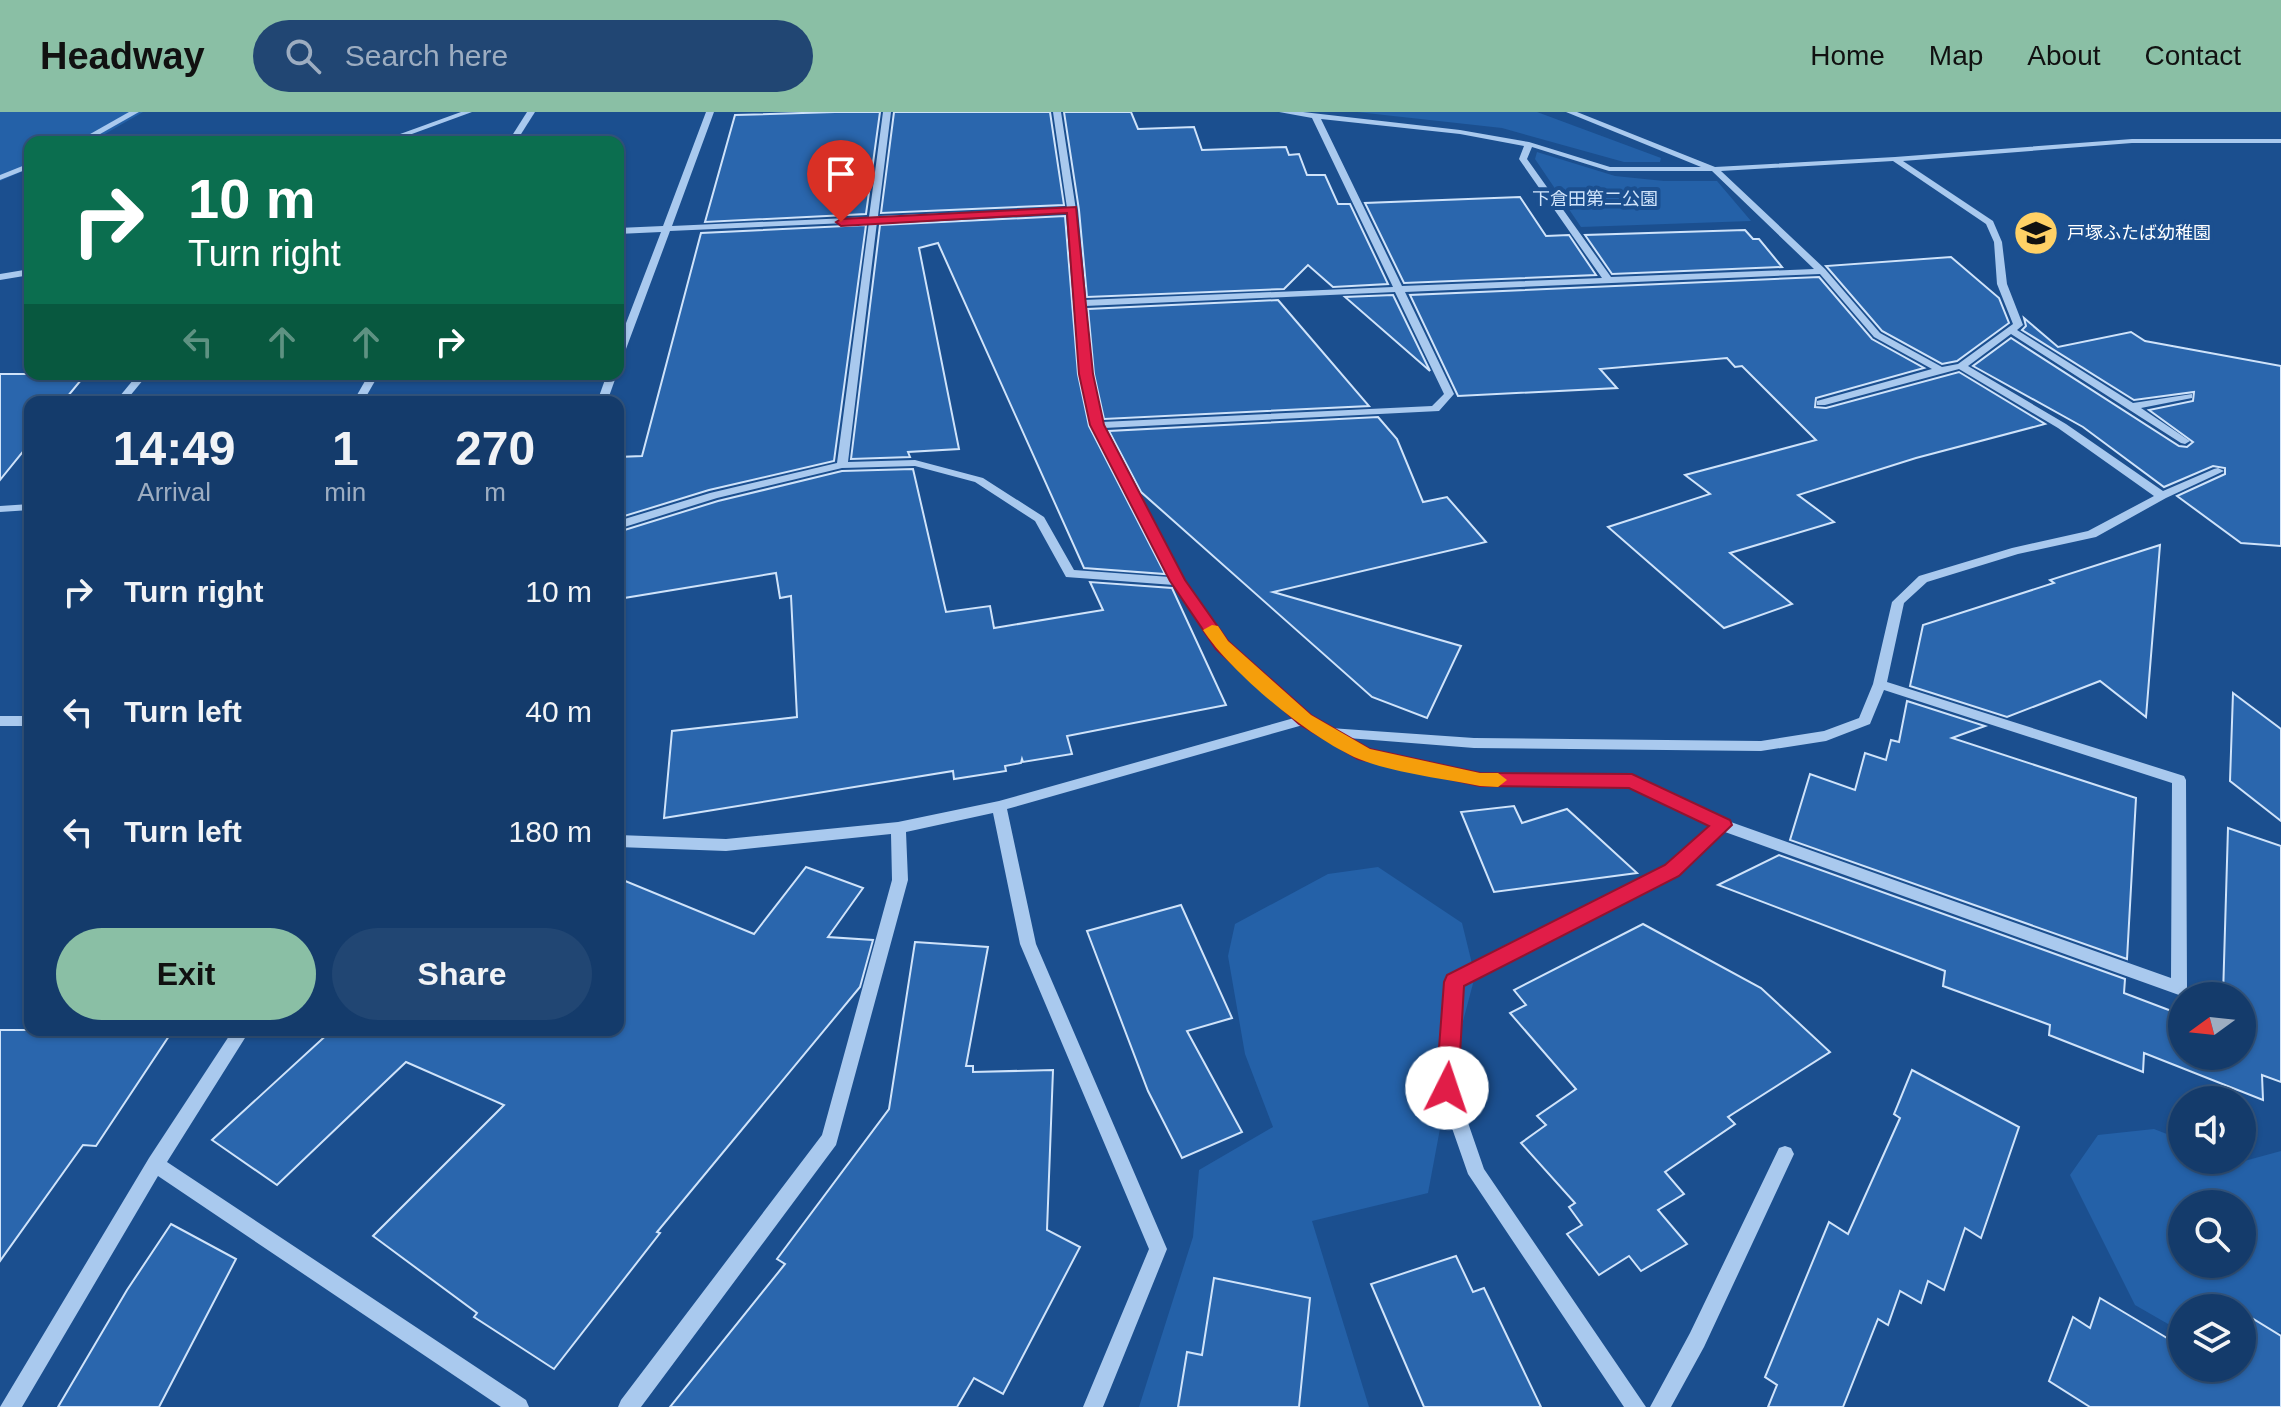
<!DOCTYPE html>
<meta charset="utf-8">
<style>
:root{--surface:#143b6b;--page:#214673;--text:#f1f3f6;--muted:#9dadc1;--line:#33557e;--accent:#8abfa5}
body{margin:0;font-family:Helvetica,"Noto Sans JP",sans-serif;background:var(--page);color:var(--text);height:100vh;display:flex;flex-direction:column;font-size:30px;white-space:nowrap}
*{box-sizing:border-box;margin:0}
p{font-size:26px;color:var(--muted)}
.icon{flex:none;width:44px;height:44px;fill:none;stroke:currentColor;stroke-width:2;stroke-linecap:round;stroke-linejoin:round}
.map{position:relative;flex:1;overflow:hidden}
.side{position:absolute;left:24px;top:284px;width:600px;height:640px;display:flex;flex-direction:column;background:var(--surface);border-radius:16px;box-shadow:0 2px 6px #0004,0 0 0 2px var(--line)}
.side>*{flex:none}
.top-card{position:absolute;left:24px;top:24px;width:600px;height:244px;border-radius:16px;box-shadow:0 2px 6px #0004,0 0 0 2px var(--line);background:#0b6e4f;color:#fff;overflow:hidden}
.needle{width:52px;rotate:255deg}
.fabs{position:absolute;left:2168px;top:870px;display:grid;gap:16px}
.fabs a{display:grid;place-items:center;width:88px;height:88px;border-radius:50%;background:var(--surface);box-shadow:0 2px 6px #0004,0 0 0 2px var(--line);font-size:40px}
.pin{position:absolute;display:grid;place-items:center;width:68px;height:68px;color:#fff;margin:-82px -34px;border-radius:50% 50% 50% 0;rotate:-45deg;box-shadow:0 0 8px #0007}
.pin .icon{rotate:45deg}
.me{position:absolute;width:88px;margin:-44px;rotate:4deg;stroke-linejoin:round;filter:drop-shadow(0 0 6px #0008)}
.turn{display:flex;align-items:center;gap:28px;height:168px;padding:0 32px;font-size:36px}
.turn .icon{width:104px;height:104px;stroke-width:2.5}
.turn b{display:block;font-size:56px;line-height:68px}
.lanes{display:flex;align-items:center;height:76px;padding:0 32px;background:#0003;justify-content:center;gap:40px;direction:ltr}
.lanes .off{opacity:.35}
.eta{display:flex;justify-content:space-evenly;align-items:center;height:136px;text-align:center}
.eta b{font-size:48px;font-weight:800;line-height:56px}
.primary-button{display:flex;gap:16px;margin-top:auto;padding:16px 32px}
.primary-button a{flex:1;height:92px;border-radius:48px;background:var(--accent);color:#111;font-size:32px;font-weight:800;line-height:92px;text-align:center}
.primary-button a+a{background:var(--page);color:var(--text)}
ul{padding:0;list-style:none}
li{display:flex;align-items:center;gap:24px;height:120px;padding:0 32px}
li div{flex:1}
li b{display:block;font-size:30px}
li em{font-style:normal}
header{display:flex;align-items:center;gap:48px;box-sizing:border-box;height:112px;padding:0 40px;background:var(--accent);color:#111}
header strong{font-size:38px}
nav{display:flex;gap:44px;margin-inline-start:auto;font-size:28px}
.search{width:560px;height:72px;background:var(--page);display:flex;align-items:center;gap:20px;box-sizing:border-box;padding:0 28px;border-radius:44px;color:var(--muted);font-size:30px}
.map>svg:first-child{display:block}
.green{fill:#2461a8;fill-rule:evenodd}
.building{fill:#2a66ad;stroke:#cfe3fa;stroke-width:2}
.lines{fill:none;stroke-linecap:round;stroke-linejoin:round}
.minor{fill:#a9c9ee;fill-rule:evenodd}
.route{fill:#e11d48;stroke:#92132f;stroke-width:2}
.slow{fill:#f59e0b}
.labels{text-anchor:middle;stroke-width:8;stroke-linejoin:round;paint-order:stroke}
.far-park-label{font-size:18px;fill:#cfe3fa;stroke:#1b4f8f}
.far-poi-label{font-size:18px;fill:#fff;stroke:#1b4f8f;text-anchor:start}
</style>
<header>
<strong>Headway</strong>
<div class="search"><svg class="icon" aria-label="search" viewBox="0 0 24 24"><circle cx="10" cy="10" r="6"/><path d="M15 15l6 6"/></svg>Search here</div>
<nav><a>Home</a><a>Map</a><a>About</a><a>Contact</a></nav>
</header>
<div class="map">
<svg width="2281" height="1295" viewBox="0 0 2281 1295">
<rect width="100%" height="100%" fill="#1b4f8f"/>
<g class="green">
<path d="M0 0H143L91 30H30V56L0 69Z"/>
<path d="M1357 0H1537L1661 46 1660 50H1624L1502 16Z"/>
<path d="M1537 40 1615 64 1664 69H1717L1751 109 1581 115 1535 47Z"/>
<path d="M1378 755 1462 811 1475 864 1453 947 1428 1081 1312 1109 1369 1295H1139L1193 1125 1199 1058 1273 1015 1245 942 1228 844 1235 812 1328 762Z"/>
<path d="M2154 1017 2182 1028V1048L2237 1051 2281 1039V1220L2242 1225V1196H2182V1220L2135 1193 2070 1063 2098 1023ZM2182 1092H2242V1152H2182Z"/>
</g>
<g class="building">
<path d="M835 0H880L866 102 705 110 735 3Z"/>
<path d="M894 0H1050L1064 93 881 101Z"/>
<path d="M1064 0H1131L1138 17 1194 15 1202 38 1286 35 1289 43 1299 42 1307 63H1325L1338 92H1350L1388 172 1333 175 1308 153 1284 177 1087 185 1079 98Z"/>
<path d="M1520 85 1546 124 1569 123 1596 163 1404 171 1365 91Z"/>
<path d="M1065 104 1078 262 1089 314 1165 462 1084 456 938 131 919 136 959 337 908 340 910 345 851 347 880 113Z"/>
<path d="M866 113 834 349 709 378 618 406V345L642 344 701 121Z"/>
<path d="M1745 118 1753 127H1759L1782 155 1612 162 1585 123Z"/>
<path d="M1951 145 1999 186 2009 211 1957 249 1942 252 1882 219 1826 154Z"/>
<path d="M1819 165 1872 227 1924 256 1816 286 1815 295 1826 296 1959 260 2045 312 1916 346 1798 383 1834 410 1730 441 1792 492 1724 516 1608 415 1710 382 1685 363 1816 328 1742 254 1735 255 1727 246 1600 257 1617 276 1458 284 1410 183Z"/>
<path d="M1393 183 1430 259 1345 185Z"/>
<path d="M1278 188 1369 294 1104 307 1094 262 1088 197Z"/>
<path d="M2024 206 2058 235 2131 220 2145 229 2281 254V434L2241 431 2177 384 2225 362V356L2213 354 2164 375 2083 315 1973 254 2011 226 2179 334 2187 335 2193 330 2149 298 2193 289 2194 280 2134 288 2022 218 2026 214Z"/>
<path d="M0 262H86L63 290H30V331L0 368Z"/>
<path d="M1378 305 1397 327 1423 390 1447 385 1486 430 1273 480 1461 534 1427 606 1372 585 1141 380 1109 319Z"/>
<path d="M913 357 946 500 990 494 994 516 1103 498 1090 470 1172 476 1226 593 1067 624 1072 642 1023 650 1022 647 1021 651 1005 654 1006 659 954 667 953 659 664 706 672 619 797 605 791 484 780 486 776 461 618 487V420L718 389 842 359Z"/>
<path d="M2160 433 2146 605 2100 569 2007 605 1910 574 1923 513 2054 471 2050 468Z"/>
<path d="M2233 581 2281 617V709L2230 669Z"/>
<path d="M1907 589 1985 614 1952 626 2136 686 2127 847 1790 728 1810 662 1855 678 1865 641 1886 648 1891 628 1899 630Z"/>
<path d="M1514 694 1522 711 1567 697 1637 761 1494 780 1461 700Z"/>
<path d="M2228 716 2281 734V970L2262 963 2263 988 2144 941 2143 960 2049 923 2050 913 1943 874 1945 859 1718 773 1779 743 2125 867 2124 881 2182 903V944H2242V884H2223Z"/>
<path d="M806 755 863 776 828 825 873 828 860 875 657 1120 660 1121 554 1257 474 1205 477 1201 373 1124 504 993 406 950 277 1073 212 1028 332 918H618V766L754 822Z"/>
<path d="M1181 793 1232 906 1187 919 1242 1020 1182 1046 1148 979 1087 819Z"/>
<path d="M1643 812 1761 876 1830 940 1728 1005 1735 1012 1665 1060 1684 1082 1658 1098 1687 1132 1641 1159 1629 1144 1599 1163 1567 1122 1582 1113 1569 1095 1575 1091 1521 1031 1546 1013 1537 1004 1576 977 1510 901 1526 893 1514 878Z"/>
<path d="M915 830 988 835 966 954H973V960L1053 958 1047 1118 1080 1135 1003 1282 974 1266 957 1295H670L785 1152 777 1147 889 997Z"/>
<path d="M0 918H173L96 1034 83 1033 0 1149Z"/>
<path d="M1912 958 2019 1015 1981 1126 1965 1116 1944 1178 1928 1169 1921 1191 1900 1179 1888 1213 1878 1207 1843 1295H1768L1777 1273 1765 1265 1829 1110 1848 1122 1900 1006 1894 1002Z"/>
<path d="M171 1112 236 1147 159 1295H58L127 1178Z"/>
<path d="M1456 1144 1473 1180 1484 1176 1541 1295H1424L1371 1172Z"/>
<path d="M1214 1166 1310 1186 1299 1295H1178L1187 1240 1202 1243Z"/>
<path d="M2100 1186 2182 1235V1256H2242V1200L2281 1224V1295H2090L2049 1269 2073 1205 2090 1216Z"/>
</g>
<g class="lines">
<g class="minor">
<path d="M129 0H139L86 30H76Z"/>
<path d="M461 0H472L390 30H378Z"/>
<path d="M527 0H535L516 30H508Z"/>
<path d="M706 0H714L672 114 869 105 883 0H891L878 104 1067 96 1053 0H1061L1076 98 1084 188 1393 175 1312 6 1279 0H1303L1460 18 1529 30 1610 55H1701L1566 0H1577L1715 55 1895 45 2132 27H2281V31H2132L1903 49 1993 109 2002 130 2007 172 2023 213 2017 218 2133 291 2192 282V286L2141 296 2190 329 2185 332 2181 331 2011 222 1968 254 2066 312 2163 379 2214 357 2218 356 2224 359 2166 386 2096 425 2018 442 1927 470 1904 491 1887 570 2184 664 2186 668 2187 876 2185 881 2179 883 1725 720 1677 763 1462 874 1456 976 1484 1057 1646 1295H1624L1468 1062 1438 976 1446 870 1448 865 1667 755 1712 714 1630 674 1480 673 1360 646 1303 613 1007 697 1036 832 1167 1137 1103 1295H1083L1149 1137 1020 832 993 701 906 720 908 768 836 1033 641 1295H618L621 1288 822 1023 892 768 891 722 726 739 618 735V723L726 727 898 710 999 689 1294 606 1217 536 1174 473 1066 465 1035 409 975 370 915 354 842 356 717 386 618 417V409L710 381 837 351 869 110 670 119 623 245 618 248V232L661 120 618 122V116L663 114ZM1321 7 1460 22 1524 34 1519 47 1602 166 1402 174ZM1532 35 1609 59H1712L1814 157 1611 165 1527 47ZM1893 49 1986 112 1994 130 1997 172 2013 212 1958 252 1942 255 1880 221 1825 157 1721 59ZM1068 101 1081 262 1092 313 1170 465 1074 458 1044 405 983 366 915 348 848 350 877 110ZM1820 162 1874 225 1932 257 1817 289V293H1825L1959 257 2058 316 2154 384 2088 419 2012 436 1919 464 1892 490 1873 572 1859 606 1824 619 1761 629 1474 626 1330 616 1310 605 1227 530 1184 468 1104 316 1439 299 1454 282 1405 180ZM1395 180 1444 282 1432 294 1102 310 1091 262 1085 194ZM1884 578 2172 671 2171 866 1728 709 1632 664 1480 663 1369 638 1348 626 1474 636 1761 639 1826 629 1870 612Z"/>
<path d="M30 51V56L0 68V63Z"/>
<path d="M30 157V163L0 168V162Z"/>
<path d="M138 262H148L125 290H115Z"/>
<path d="M369 262H379L363 290H353Z"/>
<path d="M607 262H617L607 290H597Z"/>
<path d="M30 392V398L0 400V394Z"/>
<rect x="0" y="604" width="30" height="10"/>
<path d="M233 918H250L167 1050 526 1288 529 1295H501L158 1064 22 1295H0L149 1046Z"/>
<path d="M1785 1034 1791 1036 1794 1042 1704 1235 1671 1295H1650L1690 1221 1779 1036Z"/>
</g>
</g>
<path class="route" d="M1076 95 1093 262 1104 313 1185 468 1228 529 1311 603 1370 637 1480 661 1632 662 1730 708 1732 713 1679 764 1464 874 1458 976 1455 983 1447 986 1439 983 1436 976 1444 870 1447 863 1665 753 1709 714 1629 676 1480 674 1358 647 1299 612 1216 537 1170 469 1090 313 1079 262 1067 101 841 114 836 110 841 107Z"/>
<path class="slow" d="M1212 513 1218 514 1228 529 1311 603 1370 637 1480 661H1498L1507 668 1498 675 1480 674C1445 667 1390 660 1359 647 1311 627 1232 562 1203 518Z"/>
<defs>
<g id="school-disc" transform="scale(2.3)"><circle r="9.5" fill="#ffd166" stroke="#1b4f8f"/><path d="M0-5L7-2L0 1L-7-2ZM-4 1L0 2.5L4 1V4Q0 6-4 4Z" fill="#111"/></g>
</defs>
<g fill-rule="evenodd">
<use href="#school-disc" x="2036" y="121"/>
</g>
<g class="labels">
<g class="far-park-label">
<text x="1595" y="93">下倉田第二公園</text>
</g>
<g class="far-poi-label">
<text x="2067" y="127">戸塚ふたば幼稚園</text>
</g>
</g>
</svg>
<div class="fabs">
<a><svg class="needle" viewBox="-14 -14 28 28"><path d="M0-13l5 13h-10z" fill="#e53935"/><path d="M0 13l5-13h-10z" fill="#9dadc1"/></svg></a>
<a><svg class="icon" aria-label="sound" viewBox="0 0 24 24"><path d="M4 9h4l5-4v14l-5-4H4zM17 9q2 3 0 6"/></svg></a>
<a><svg class="icon" aria-label="search" viewBox="0 0 24 24"><circle cx="10" cy="10" r="6"/><path d="M15 15l6 6"/></svg></a>
<a><svg class="icon" aria-label="layers" viewBox="0 0 24 24"><path d="M12 4l9 5-9 5-9-5zM3 14l9 5 9-5"/></svg></a>
</div>
<div class="pin" style="left:841px;top:110px;background:#d93025"><svg class="icon" aria-label="arrive" viewBox="0 0 24 24"><path d="M6 21V4h12l-3 4 3 4H6"/></svg></div>
<svg class="me" style="left:1447px;top:976px" viewBox="-20 -20 40 40"><circle r="19" fill="#fff"/><path d="M0-13L10 11 0 6-10 11z" fill="#e11d48"/></svg>
<div class="top-card">
<div class="turn"><svg class="icon" aria-label="right" viewBox="0 0 24 24"><path d="M7 20v-9h11M14 6l5 5-5 5"/></svg><div><b>10 m</b>Turn right</div></div>
<div class="lanes"><svg class="icon off" aria-label="left" viewBox="0 0 24 24"><path d="M17 20v-9H6M10 6l-5 5 5 5"/></svg><svg class="icon off" aria-label="ahead" viewBox="0 0 24 24"><path d="M12 20V5M6 11l6-6 6 6"/></svg><svg class="icon off" aria-label="ahead" viewBox="0 0 24 24"><path d="M12 20V5M6 11l6-6 6 6"/></svg><svg class="icon" aria-label="right" viewBox="0 0 24 24"><path d="M7 20v-9h11M14 6l5 5-5 5"/></svg></div>
</div>
<section class="side">
<div class="eta">
<div><b>14:49</b><p>Arrival</p></div>
<div><b>1</b><p>min</p></div>
<div><b>270</b><p>m</p></div>
</div>
<ul>
<li><svg class="icon" aria-label="right" viewBox="0 0 24 24"><path d="M7 20v-9h11M14 6l5 5-5 5"/></svg><div><b>Turn right</b></div><em>10 m</em></li>
<li><svg class="icon" aria-label="left" viewBox="0 0 24 24"><path d="M17 20v-9H6M10 6l-5 5 5 5"/></svg><div><b>Turn left</b></div><em>40 m</em></li>
<li><svg class="icon" aria-label="left" viewBox="0 0 24 24"><path d="M17 20v-9H6M10 6l-5 5 5 5"/></svg><div><b>Turn left</b></div><em>180 m</em></li>
</ul>
<div class="primary-button"><a>Exit</a><a>Share</a></div>
</section>
</div>
